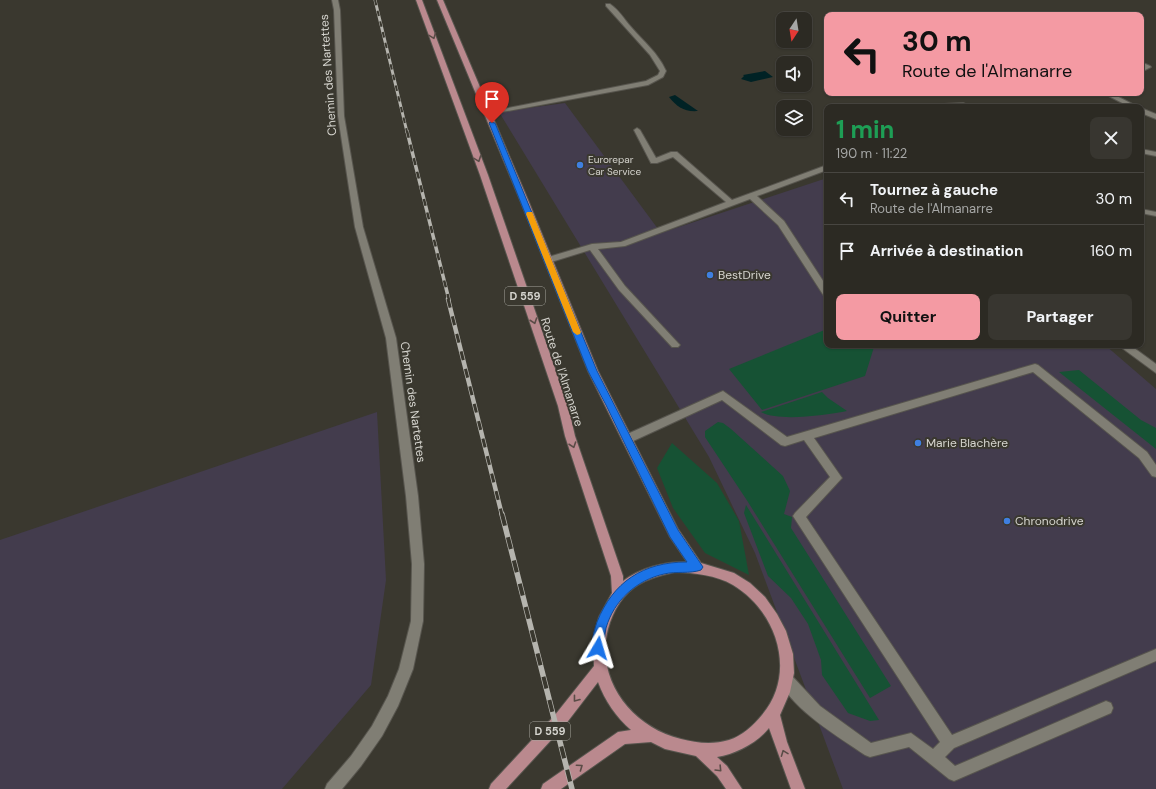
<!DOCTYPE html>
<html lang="fr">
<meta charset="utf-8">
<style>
:root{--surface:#2c2a23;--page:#383630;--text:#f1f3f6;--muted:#a6a7a6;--line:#484641;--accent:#f49aa3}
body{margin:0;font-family:"DM Sans",sans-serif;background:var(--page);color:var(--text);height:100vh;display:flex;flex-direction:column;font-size:15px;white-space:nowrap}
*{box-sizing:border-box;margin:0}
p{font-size:13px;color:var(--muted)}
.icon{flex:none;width:22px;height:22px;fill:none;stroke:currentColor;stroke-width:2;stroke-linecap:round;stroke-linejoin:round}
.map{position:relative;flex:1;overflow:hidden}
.details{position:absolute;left:824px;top:104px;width:320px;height:244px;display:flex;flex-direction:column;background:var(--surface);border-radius:8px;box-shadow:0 1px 3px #0004,0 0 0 1px var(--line)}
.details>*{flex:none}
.hud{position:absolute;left:824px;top:12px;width:320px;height:84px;border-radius:8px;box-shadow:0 1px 3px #0004,0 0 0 1px var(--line);background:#f49aa3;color:#111;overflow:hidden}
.needle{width:26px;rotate:192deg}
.controls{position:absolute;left:776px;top:12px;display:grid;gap:8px}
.controls a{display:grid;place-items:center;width:36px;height:36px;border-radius:8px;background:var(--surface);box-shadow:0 1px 3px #0004,0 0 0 1px var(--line);font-size:20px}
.pin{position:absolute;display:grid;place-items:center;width:34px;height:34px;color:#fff;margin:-41px -17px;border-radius:50% 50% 50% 0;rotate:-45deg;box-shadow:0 0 4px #0007}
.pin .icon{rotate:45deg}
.me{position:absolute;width:44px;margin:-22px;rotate:7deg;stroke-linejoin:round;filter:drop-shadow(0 0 3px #0008)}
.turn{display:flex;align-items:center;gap:14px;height:84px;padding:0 12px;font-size:18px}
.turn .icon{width:52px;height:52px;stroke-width:2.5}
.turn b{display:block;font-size:28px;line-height:34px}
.round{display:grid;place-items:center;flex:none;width:42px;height:42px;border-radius:8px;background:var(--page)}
.summary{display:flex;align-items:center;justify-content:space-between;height:68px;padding:0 12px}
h1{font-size:24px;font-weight:700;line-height:30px;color:#1e9e55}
.cta{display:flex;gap:8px;margin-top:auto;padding:8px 12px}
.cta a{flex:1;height:46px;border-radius:8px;background:var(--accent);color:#111;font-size:16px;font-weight:700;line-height:46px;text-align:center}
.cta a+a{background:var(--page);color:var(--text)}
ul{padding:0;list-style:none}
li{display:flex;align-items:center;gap:12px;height:52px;padding:0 12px;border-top:1px solid var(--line)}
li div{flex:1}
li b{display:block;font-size:15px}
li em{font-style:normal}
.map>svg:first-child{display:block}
.commercial{fill:#433c4d}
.green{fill:#165234}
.water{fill:#002225}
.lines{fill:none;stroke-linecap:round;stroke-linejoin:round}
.minor-casing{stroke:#57554e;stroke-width:2}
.major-casing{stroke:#57554e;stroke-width:2}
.minor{fill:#807e74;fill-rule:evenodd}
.major{fill:#ba898e;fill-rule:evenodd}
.rail-far3-casing{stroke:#b5b4ae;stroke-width:3}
.rail-far2-casing{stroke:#b5b4ae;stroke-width:3.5}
.rail-far1-casing{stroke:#b5b4ae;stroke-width:4.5}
.rail-casing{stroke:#b5b4ae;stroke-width:5.5}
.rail-far3{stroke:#3a382f;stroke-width:2;stroke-dasharray:5.5;stroke-linecap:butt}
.rail-far2{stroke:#3a382f;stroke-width:2.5;stroke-dasharray:7;stroke-linecap:butt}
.rail-far1{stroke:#3a382f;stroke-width:3;stroke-dasharray:9;stroke-linecap:butt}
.rail{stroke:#3a382f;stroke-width:4;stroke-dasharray:12;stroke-linecap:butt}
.oneway{stroke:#5a4c47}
.route{fill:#1a73e8;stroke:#114b97}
.slow{fill:#f59e0b}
.shop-dot{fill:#3f7fe0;stroke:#3a382f;stroke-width:1.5}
.labels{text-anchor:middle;stroke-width:4;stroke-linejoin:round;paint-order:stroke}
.far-poi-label{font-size:10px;fill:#d5d4ce;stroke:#3a382f;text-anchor:start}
.shield{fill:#3a382f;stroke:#a6a59e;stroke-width:1}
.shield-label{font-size:11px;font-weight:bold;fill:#d5d4ce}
.street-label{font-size:12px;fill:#d5d4ce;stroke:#3a382f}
.poi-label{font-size:12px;fill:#d5d4ce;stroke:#3a382f;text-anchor:start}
</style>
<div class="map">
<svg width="1156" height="789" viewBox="0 0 1156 789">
<rect width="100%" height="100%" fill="#3a382f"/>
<g class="commercial">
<path d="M565 103 661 233 827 178V345H1105L1156 389V789H843L755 553 709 457 499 112Z"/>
<path d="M377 412 386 580 371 685 282 789H0V540Z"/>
</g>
<g class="green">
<path d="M827 329V345H876L874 347 865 376 762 410 729 369Z"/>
<path d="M1079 370 1141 420 1156 428V449L1059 372Z"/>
<path d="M822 392 828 398 847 411C827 415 778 422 761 412Z"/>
<path d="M718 422 723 423 731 429 783 476 790 491 784 514 792 517 791 528 891 686 870 698 748 502 705 437V431Z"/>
<path d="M672 443 717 483 739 521 749 575 705 553 673 508 657 468Z"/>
<path d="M746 505 879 720 870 721 848 713 822 675 821 660 808 624 791 598 768 576 744 513Z"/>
</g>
<g class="water">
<path d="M765 71 773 77 751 82 741 79 744 76 743 75Z"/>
<path d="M675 95 698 111C684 112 677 107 669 97Z"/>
</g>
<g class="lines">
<g class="minor-casing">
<g id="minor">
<path d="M332 0H338L340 10 344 116 363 227 396 338 418 496 424 564 423 621 413 669 398 706 382 736 361 766 342 789H325L327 784 351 756 372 726 388 696 399 669 411 621 412 564 406 496 386 338 355 227 338 116 334 10Z"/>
<path d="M606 4H610C619 10 624 19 631 27 644 42 658 53 666 71L663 77 648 85 486 115 485 114 488 112 646 81 658 75 660 71 650 55 606 6Z"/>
<path d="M1141 62 1150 66 1151 67 1141 72V68L1143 67 1141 66Z"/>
<path d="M1103 93H1111L1138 107H1130Z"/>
<path d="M963 103 972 107H922L925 105Z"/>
<path d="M1141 108 1156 114V119L1141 113Z"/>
<path d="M637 128 640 130 656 158 671 152H677L732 200 827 165V170L757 196 784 221 827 287V297L824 296 778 225 750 199 625 246 598 249 625 286 678 343 680 345 678 347H672L619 290 590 250 548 263 545 262 544 260 545 258 592 244 621 242 726 202 673 157 657 163H651L634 130Z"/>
<path d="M1141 149 1156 152V156L1141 153Z"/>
<path d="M1141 209 1156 212V216L1141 213Z"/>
<path d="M1118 345H1130L1156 364V373Z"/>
<path d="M1035 364 1038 365 1147 452 1156 465V477L1152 476 1139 458 1033 372 814 438 842 478 806 517 952 735 1156 649V661L954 748 945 757 955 766 1106 701 1111 703 1113 708 1111 713 954 781 949 779 909 747 870 757 865 755C840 738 792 709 780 681L782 676 787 674 792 676 820 706 871 743 911 733 933 749 940 742 793 516 795 513 830 477 804 440 785 446 781 445 722 400 631 442 627 443 623 442 622 439 623 436 723 391 787 437Z"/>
</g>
</g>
<g class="major-casing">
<path id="major" d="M416 0H422L488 175 568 406 575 436 623 576V581C640 568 666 561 687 562L670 537 588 371 520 200 437 0H443L528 200 598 371 678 529 701 563 734 573 750 583 765 597 777 614 786 631 793 654 794 673 790 692 780 715 787 742 805 789H791L769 728C757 743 736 754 717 757L727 766 742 789H726L717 776 696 756 665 749 651 742 625 744 561 789H541L543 784 618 732 631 730C616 717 605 701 598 682L565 725 506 789H489L491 784 555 715 594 666 593 639 599 617 612 593 611 576 565 436 558 406 480 175ZM675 572C695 573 716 575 733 585 778 612 797 674 762 715 754 725 742 736 729 740 713 745 696 743 681 739 632 727 595 680 608 629 613 611 622 595 638 585 649 578 662 575 675 572Z"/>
</g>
<use href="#minor" class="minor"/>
<use href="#major" class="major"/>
<g class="rail-far3-casing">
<path id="rail-far3" d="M375 0 407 132"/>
</g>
<g class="rail-far2-casing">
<path id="rail-far2" d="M407 131 449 300"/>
</g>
<g class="rail-far1-casing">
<path id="rail-far1" d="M448 299 502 515"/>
</g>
<g class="rail-casing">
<path id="rail" d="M502 514 572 789"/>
</g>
<use href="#rail-far3" class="rail-far3"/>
<use href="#rail-far2" class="rail-far2"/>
<use href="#rail-far1" class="rail-far1"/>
<use href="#rail" class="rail"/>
</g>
<defs><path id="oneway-chevron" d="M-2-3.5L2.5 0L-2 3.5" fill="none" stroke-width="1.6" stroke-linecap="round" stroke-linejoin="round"/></defs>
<g class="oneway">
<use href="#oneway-chevron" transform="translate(433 36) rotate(69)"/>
<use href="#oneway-chevron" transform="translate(478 159) rotate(70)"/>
<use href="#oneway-chevron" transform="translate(534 321) rotate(71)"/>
<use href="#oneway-chevron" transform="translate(573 445) rotate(71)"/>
<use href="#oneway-chevron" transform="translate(576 699) rotate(128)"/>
<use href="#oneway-chevron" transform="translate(784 753) rotate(-111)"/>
<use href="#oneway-chevron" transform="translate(580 767) rotate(-35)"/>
<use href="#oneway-chevron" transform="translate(719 769) rotate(46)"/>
</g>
<path class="route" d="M490 122 495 123 597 371 678 530 703 567 701 570C690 574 676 571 664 574 637 580 614 600 606 628 604 636 605 644 602 652L598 654 594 652C590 644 594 631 597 622 613 582 643 562 687 562L670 537 606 405 588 371 489 123Z"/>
<path class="slow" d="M527 212H532L533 214 581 332 580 334 577 335 573 332 526 214Z"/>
<g class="shop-dot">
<circle cx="580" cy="165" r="4"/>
<circle cx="710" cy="275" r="4"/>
<circle cx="918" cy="443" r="4"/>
<circle cx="1007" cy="521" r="4"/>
</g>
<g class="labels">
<g class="far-poi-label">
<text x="588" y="163">Eurorepar<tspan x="588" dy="12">Car Service</tspan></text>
</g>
<g class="shield">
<rect x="505" y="287" width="40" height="18" rx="3"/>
<rect x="530" y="722" width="40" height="18" rx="3"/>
</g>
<g class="shield-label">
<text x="525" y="300">D 559</text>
<text x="550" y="735">D 559</text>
</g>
<g class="street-label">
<text transform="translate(328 75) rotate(-94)" y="4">Chemin des Nartettes</text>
<text transform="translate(562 372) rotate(72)" y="4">Route de l'Almanarre</text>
<text transform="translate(413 402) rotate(82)" y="4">Chemin des Nartettes</text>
</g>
<g class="poi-label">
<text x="718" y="279">BestDrive</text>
<text x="926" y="447">Marie Blachère</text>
<text x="1015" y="525">Chronodrive</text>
</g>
</g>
</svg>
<div class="controls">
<a><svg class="needle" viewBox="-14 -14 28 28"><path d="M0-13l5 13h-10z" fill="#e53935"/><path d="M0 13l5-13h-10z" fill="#a6a7a6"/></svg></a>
<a><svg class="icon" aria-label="sound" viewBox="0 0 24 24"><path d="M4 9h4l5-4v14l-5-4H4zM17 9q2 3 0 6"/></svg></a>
<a><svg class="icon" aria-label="layers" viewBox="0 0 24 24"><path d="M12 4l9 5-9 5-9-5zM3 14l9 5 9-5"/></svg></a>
</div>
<div class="pin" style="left:492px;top:123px;background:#d93025"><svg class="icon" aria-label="arrive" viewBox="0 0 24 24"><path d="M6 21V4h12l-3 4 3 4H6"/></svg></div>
<svg class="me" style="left:598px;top:648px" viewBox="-20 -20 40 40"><path d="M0-17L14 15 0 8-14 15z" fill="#1a73e8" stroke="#fff" stroke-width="4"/></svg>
<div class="hud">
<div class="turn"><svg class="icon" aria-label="left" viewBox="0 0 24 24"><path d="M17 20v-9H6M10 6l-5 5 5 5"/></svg><div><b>30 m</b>Route de l'Almanarre</div></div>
</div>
<section class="details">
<div class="summary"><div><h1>1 min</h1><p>190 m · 11:22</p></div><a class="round"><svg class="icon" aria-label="close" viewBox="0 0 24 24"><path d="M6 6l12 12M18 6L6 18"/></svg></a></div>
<ul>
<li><svg class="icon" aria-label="left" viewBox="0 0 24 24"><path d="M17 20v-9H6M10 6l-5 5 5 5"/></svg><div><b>Tournez à gauche</b><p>Route de l'Almanarre</p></div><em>30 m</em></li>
<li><svg class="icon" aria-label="arrive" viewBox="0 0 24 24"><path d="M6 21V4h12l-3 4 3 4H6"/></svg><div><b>Arrivée à destination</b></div><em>160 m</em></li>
</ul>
<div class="cta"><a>Quitter</a><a>Partager</a></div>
</section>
</div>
